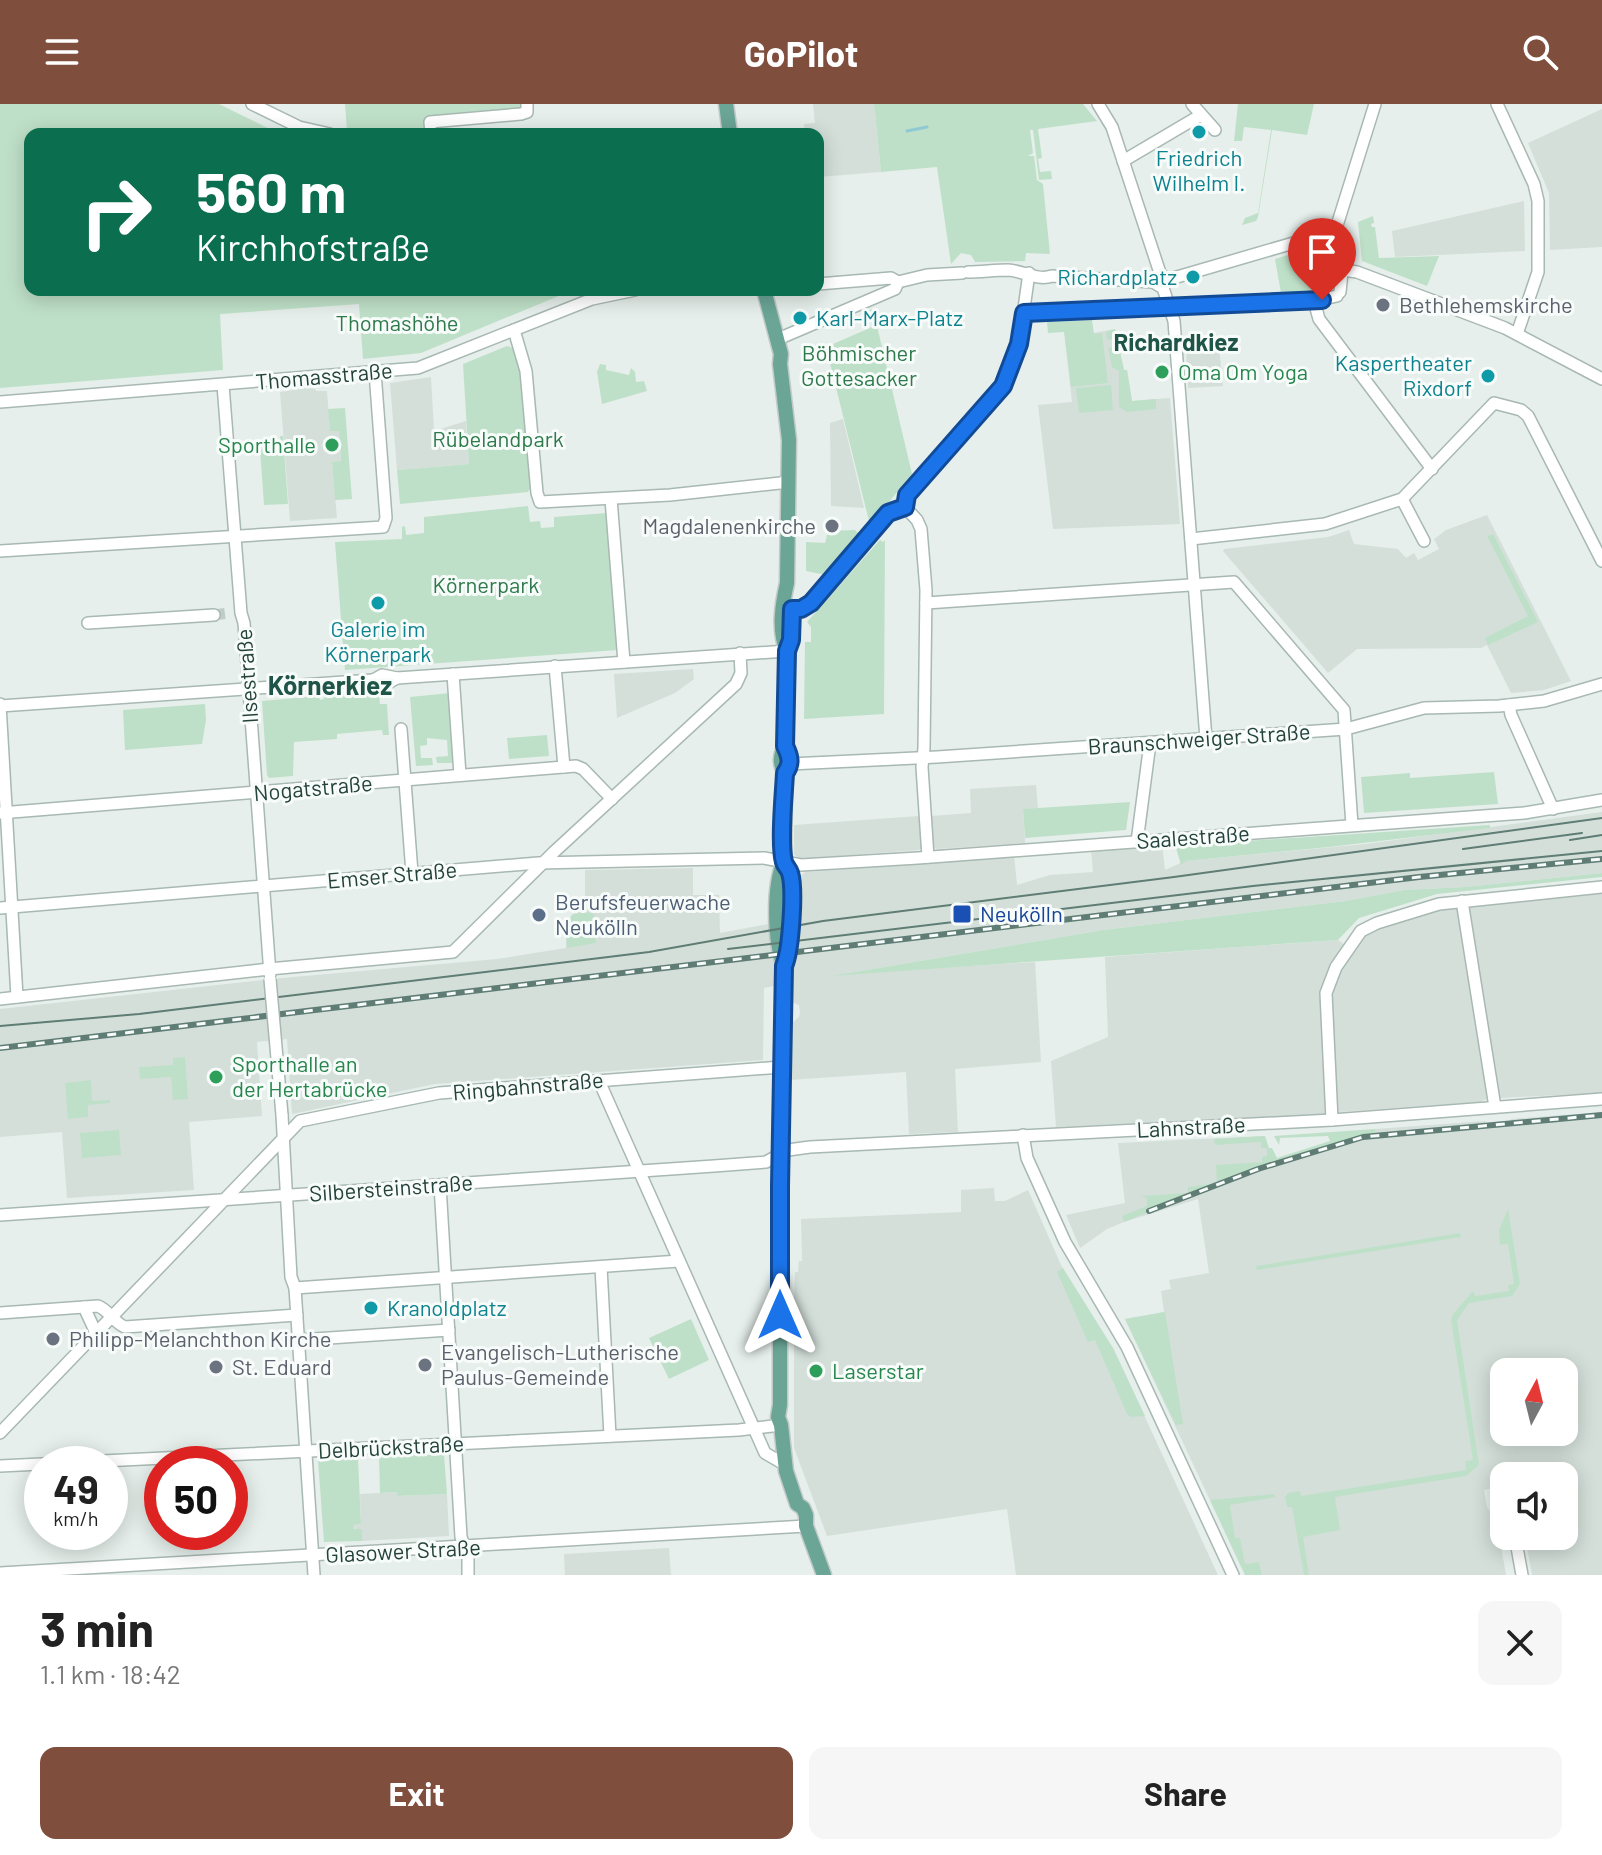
<!DOCTYPE html>
<meta charset="utf-8">
<style>
:root{--surface:#fff;--page:#f6f6f6;--text:#222;--muted:#767676;--accent:#804e3d}
body{margin:0;font-family:Barlow,sans-serif;background:var(--page);color:var(--text);height:100vh;display:flex;flex-direction:column;font-size:30px;white-space:nowrap}
*{box-sizing:border-box;margin:0}
p{font-size:26px;color:var(--muted)}
.icon{flex:none;width:44px;height:44px;fill:none;stroke:currentColor;stroke-width:2;stroke-linecap:round;stroke-linejoin:round}
.map{position:relative;height:1471px;overflow:hidden}
.drawer{display:flex;flex-direction:column;background:var(--surface);flex:1}
.drawer>*{flex:none}
.banner{position:absolute;left:24px;top:24px;width:800px;height:168px;border-radius:16px;box-shadow:0 4px 20px #0003;background:#0b6e4f;color:#fff;overflow:hidden}
.needle{width:52px;rotate:7deg}
.fabs{position:absolute;left:1490px;top:1254px;display:grid;gap:16px}
.fabs a{display:grid;place-items:center;width:88px;height:88px;border-radius:16px;background:var(--surface);box-shadow:0 4px 20px #0003;font-size:40px}
.speed{position:absolute;left:24px;top:1342px;display:flex;gap:16px;font-size:40px;font-weight:700;text-align:center}
.speed>*{display:grid;place-content:center;width:104px;height:104px;border-radius:50%;background:var(--surface);box-shadow:0 4px 20px #0003;line-height:1}
.speed small{font-size:20px;font-weight:400}
.speed .limit{border:12px solid #d22;background:#fff;color:#111}
.pin{position:absolute;display:grid;place-items:center;width:68px;height:68px;color:#fff;margin:-82px -34px;border-radius:50% 50% 50% 0;rotate:-45deg;box-shadow:0 0 8px #0007}
.pin .icon{rotate:45deg}
.me{position:absolute;width:88px;margin:-44px;rotate:0deg;stroke-linejoin:round;filter:drop-shadow(0 0 6px #0008)}
.turn{display:flex;align-items:center;gap:28px;height:168px;padding:0 40px;font-size:36px}
.turn .icon{width:104px;height:104px;stroke-width:2.5}
.turn b{display:block;font-size:56px;line-height:68px}
.round{display:grid;place-items:center;flex:none;width:84px;height:84px;border-radius:16px;background:var(--page)}
.summary{display:flex;align-items:center;justify-content:space-between;height:136px;padding:0 40px}
h1{font-size:48px;font-weight:700;line-height:60px}
.button{display:flex;gap:16px;margin-top:auto;padding:16px 40px}
.button a{flex:1;height:92px;border-radius:16px;background:var(--accent);color:#fff;font-size:32px;font-weight:700;line-height:92px;text-align:center}
.button a+a{background:var(--page);color:var(--text)}
header{display:flex;justify-content:space-between;align-items:center;height:104px;padding:0 40px;background:var(--accent);color:#fff;font-size:36px;font-weight:700}
.map>svg:first-child{display:block}
.built{fill:#d4dfda;fill-rule:evenodd}
.green{fill:#bfe0c8}
.lines{fill:none;stroke-linecap:round;stroke-linejoin:round}
.stream{stroke:#8ec9d4;stroke-width:3}
.minor-tunnel{stroke:#bfccc8;stroke-width:11;stroke-dasharray:11 5.5;stroke-linecap:butt}
.minor-casing{stroke:#a8b8b2;stroke-width:14}
.major-casing{stroke:#c2cac8;stroke-width:17}
.minor{stroke:#fff;stroke-width:11}
.major{stroke:#6aa596;stroke-width:14}
.tram{stroke:#5f7d75;stroke-width:2}
.rail-casing{stroke:#5f7d75;stroke-width:6}
.rail{stroke:#f7fbf9;stroke-width:3;stroke-dasharray:9;stroke-linecap:butt}
.minor-bridge-casing{stroke:#a8b8b2;stroke-width:14;stroke-linecap:butt}
.minor-bridge{stroke:#fff;stroke-width:11}
.route-casing{stroke:#114b97;stroke-width:20}
.route{stroke:#1a73e8;stroke-width:14}
.culture-dot{fill:#0f9aa8;stroke:#f7fbf9;stroke-width:3}
.worship-dot{fill:#6b7280;stroke:#f7fbf9;stroke-width:3}
.leisure-dot{fill:#2e9e5b;stroke:#f7fbf9;stroke-width:3}
.transit-dot{fill:#1a4fb4;stroke:#f7fbf9;stroke-width:3}
.service-dot{fill:#5c6f8a;stroke:#f7fbf9;stroke-width:3}
.labels{text-anchor:middle;stroke-width:6;stroke-linejoin:round;paint-order:stroke}
.culture-label{font-size:22px;fill:#0d838f;stroke:#f7fbf9}
.worship-label{font-size:22px;fill:#5b616d;stroke:#f7fbf9;text-anchor:start}
.park-label{font-size:22px;fill:#2d7a4b;stroke:#f7fbf9}
.leisure-label{font-size:22px;fill:#27864d;stroke:#f7fbf9;text-anchor:start}
.street-label{font-size:22px;fill:#24423a;stroke:#f7fbf9}
.service-label{font-size:22px;fill:#4e5e75;stroke:#f7fbf9;text-anchor:start}
.transit-label{font-size:22px;fill:#164399;stroke:#f7fbf9;text-anchor:start}
.neighbourhood-label{font-size:24px;font-weight:bold;fill:#1f5548;stroke:#f7fbf9}
.quarter-label{font-size:26px;font-weight:bold;fill:#1f5548;stroke:#f7fbf9}
</style>
<header><svg class="icon" aria-label="menu" viewBox="0 0 24 24"><path d="M4 6h16M4 12h16M4 18h16"/></svg>GoPilot<svg class="icon" aria-label="search" viewBox="0 0 24 24"><circle cx="10" cy="10" r="6"/><path d="M15 15l6 6"/></svg></header>
<div class="map">
<svg width="1602" height="1471" viewBox="0 0 1602 1471">
<rect width="100%" height="100%" fill="#e6efeb"/>
<g class="built">
<path d="M813 0H874L881 68 818 73V30H805L804 20 815 19Z"/>
<path d="M1602 5V143L1550 146 1549 89 1528 39Z"/>
<path d="M1524 97 1525 147 1395 153 1392 127Z"/>
<path d="M1115 225 1124 266H1127L1132 297 1170 294 1180 420 1053 425 1038 301 1072 298 1065 234Z"/>
<path d="M1219 242 1223 282 1188 284 1186 245Z"/>
<path d="M431 273 434 327 466 317 469 360 397 366 390 279Z"/>
<path d="M308 284 315 285 316 287H327L330 326H339L341 358 332 359 337 414 290 417 280 288Z"/>
<path d="M843 315 864 404H865L831 402 830 319Z"/>
<path d="M1487 411 1571 577 1544 586 1511 589 1487 541 1481 544 1357 545 1328 569 1223 447 1224 445 1328 433 1349 426 1354 440 1398 445 1406 454 1414 449 1418 456 1439 445 1434 435 1446 426Z"/>
<path d="M693 565 694 575 675 589 617 614 614 570Z"/>
<path d="M1036 681 1038 704 1023 706 1025 739 937 745 931 742V712L971 709 970 685Z"/>
<path d="M1602 708V769L1465 783 1404 786 1345 797 1103 826 843 870 1035 858 1041 958 955 965 958 1028 909 1030 906 968 790 976 793 918 799 913 800 909 799 901 791 898 790 879 764 884 763 956 435 980 292 1010 287 935 257 938 262 1012 189 1018 194 1086 67 1094 62 1028 0 1033V905L282 874 497 855 566 844V819L573 810 585 806V766L693 764V791H719L720 829 800 814 796 811 798 775 805 768 1000 754 1014 751 1017 781 1050 771 1093 768 1091 745 1162 740 1165 766 1185 757 1365 740Z"/>
<path d="M919 712 920 731 923 734 922 744 918 746 801 755 794 751V721Z"/>
<path d="M1602 788V989L1500 994 1468 803Z"/>
<path d="M1457 803 1487 995 1479 998 1339 1008 1337 1005 1331 892 1340 866 1363 832 1371 826 1439 804Z"/>
<path d="M1338 836 1345 841 1329 865 1321 890 1325 1010 1056 1023 1051 957 1108 933 1105 853Z"/>
<path d="M1602 1008V1471H1532L1525 1432H1564V1372H1504V1382L1484 1386 1487 1403 1497 1418 1506 1471H1245L1125 1215 1164 1208 1161 1187 1171 1185 1169 1176 1209 1169 1198 1095 1124 1118 1107 1125 1080 1144 1066 1111 1125 1099 1118 1039 1264 1032 1272 1057 1202 1086 1278 1057 1342 1037 1375 1029V1025L1485 1017 1487 1024 1511 1021V1015ZM1504 1268H1564V1328H1504Z"/>
<path d="M994 1084 995 1097H1005L1028 1086 1094 1236 1103 1235 1113 1244 1218 1471H1016L1007 1405 827 1432 794 1344V1196L795 1168H798L799 1157H802L801 1115 961 1108V1086Z"/>
<path d="M398 1388V1392L447 1390 449 1432 362 1437 361 1425 355 1426 354 1421 361 1420 360 1390Z"/>
<path d="M669 1444 671 1471H565L564 1450Z"/>
</g>
<g class="green">
<path d="M0 0H219L280 30H30V186H573L421 249 363 255 359 200 220 210 223 266 0 284Z"/>
<path d="M345 0H522V4L425 15 426 30H359L347 27Z"/>
<path d="M874 0H1083L1097 17 1038 25 1042 54 1038 55 1040 68 1051 67 1052 75 1039 76 1033 26H1030L1033 49 1028 52H1034L1037 76 1043 80 1050 150 1026 149 1025 157 975 158 971 151 961 149 951 160 937 63 881 68Z"/>
<path d="M1238 0H1314L1307 31 1272 26 1258 113 1256 117 1242 121 1245 114 1258 109 1271 26 1244 23 1242 37H1234Z"/>
<path d="M1373 112 1374 119 1371 120 1372 123H1375L1379 154 1439 152 1427 182 1362 157 1358 118Z"/>
<path d="M1324 140 1333 141 1337 147 1333 185 1324 188 1281 189 1275 155Z"/>
<path d="M873 205 912 370 870 421 826 243 872 223 869 206Z"/>
<path d="M1092 216 1094 230 1102 229 1108 279 1071 283 1064 228 1048 229 1047 218Z"/>
<path d="M1115 225 1124 266H1127L1132 297 1156 295V305L1127 308 1119 303V267L1112 263 1108 244 1114 243 1113 235 1107 236 1106 228Z"/>
<path d="M507 242 516 245 520 257 532 380 528 388 400 400 397 366 469 360 463 260Z"/>
<path d="M600 260 606 261V266L629 271 631 264 635 268 636 278 644 277 647 287 602 300 597 268Z"/>
<path d="M1111 281 1113 306 1079 309 1076 284Z"/>
<path d="M345 304 352 395 335 396 332 358 341 357 339 327H330L328 305Z"/>
<path d="M280 332H283L288 400 264 401 260 345 281 343Z"/>
<path d="M528 402 530 418 540 417 541 424 554 423V413L607 409 618 546 345 566 335 438 402 435V423L405 422 406 431 424 429V413Z"/>
<path d="M855 426 861 432 826 471 806 467V438L825 439 828 427Z"/>
<path d="M1493 430 1538 518 1488 541 1485 534 1528 512 1487 432Z"/>
<path d="M880 436 883 438 885 436 884 610 804 615 805 538H811V523L807 518Z"/>
<path d="M375 587 376 591H379L380 600H387L389 631H383L382 626 337 630V635L294 638 293 672 269 674 267 671 262 597 319 592 320 596 324 595V591Z"/>
<path d="M450 589 455 659H437L436 653 448 652 447 636 427 634V641L420 642 421 654H432L433 661 416 662 410 593Z"/>
<path d="M205 600 206 616 202 640 125 646 123 606Z"/>
<path d="M547 631 549 652 509 655 507 634Z"/>
<path d="M1494 668 1498 700 1364 709 1361 673 1410 669V674Z"/>
<path d="M1130 698 1126 726 1025 734 1023 705Z"/>
<path d="M1490 721V724L1329 743 1186 757 1181 761 1176 744 1183 743 1184 741Z"/>
<path d="M1602 769V773L1437 790 1359 814 1338 836 831 872 1103 826 1345 797 1404 786 1465 783Z"/>
<path d="M581 807 594 810 596 839 567 844 566 819 573 810H578Z"/>
<path d="M185 953 188 995 173 996 171 973 140 975 139 963 173 961V954Z"/>
<path d="M91 976 92 997 110 996V999L88 1001V1013L68 1015 65 979Z"/>
<path d="M1375 1025V1029C1288 1049 1207 1085 1124 1118L1122 1112 1147 1102V1094L1141 1092 1188 1089V1083L1217 1079 1216 1061 1262 1058V1053L1267 1052V1044H1261V1038L1215 1041 1214 1035 1265 1032 1269 1044H1272L1277 1054 1330 1037 1328 1032 1280 1034 1279 1041 1274 1032Z"/>
<path d="M119 1026 121 1051 82 1054 80 1029Z"/>
<path d="M1508 1105 1520 1180 1512 1192 1469 1199 1457 1216 1479 1361 1466 1372 1335 1393 1340 1426 1303 1433 1309 1471H1304L1292 1403H1287L1285 1393 1288 1389 1300 1387 1301 1392 1466 1366 1465 1357 1473 1356 1451 1216 1453 1210 1473 1187 1475 1192 1509 1187 1508 1181 1514 1180 1508 1140 1500 1141 1499 1126Z"/>
<path d="M1460 1129 1461 1133 1257 1166 1256 1162Z"/>
<path d="M1063 1164 1113 1244 1145 1312 1131 1313 1127 1310 1095 1236 1088 1238 1057 1168Z"/>
<path d="M1165 1208 1183 1320 1176 1321 1125 1215Z"/>
<path d="M691 1215 709 1256 669 1275 649 1234Z"/>
<path d="M444 1350 447 1390 398 1392 397 1388 380 1389 379 1353Z"/>
<path d="M358 1354 361 1420 354 1421V1425H362V1437L324 1438 318 1356Z"/>
<path d="M1274 1390 1276 1393 1230 1401 1235 1434H1240L1245 1460 1259 1458 1262 1471H1245L1210 1396Z"/>
</g>
<g class="lines">
<path class="stream" d="M907 27 927 23"/>
<path class="minor-tunnel" d="M214 511 229 509"/>
<g class="minor-casing">
<g id="minor">
<path d="M252 0 299 23 330 30"/>
<path d="M1098 0 1112 23 1161 172 1170 175 1328 129 1338 133 1344 148 1340 188"/>
<path d="M1192 0 1215 26"/>
<path d="M1497 0 1534 80 1538 97V168L1517 230"/>
<path d="M431 30 430 18 521 10 527 8V0"/>
<path d="M1123 57 1201 11"/>
<path d="M1334 131 1375 0"/>
<path d="M1343 166 1357 168 1505 224 1602 275"/>
<path d="M968 168C981 168 995 166 1008 166 1024 167 1037 177 1052 172L1153 178 1163 184 1174 217 1206 635"/>
<path d="M818 180 891 174 898 178"/>
<path d="M1314 197 1319 215 1432 365"/>
<path d="M1024 209 1314 197 1337 192"/>
<path d="M514 226 526 267 537 389 540 398 670 391 789 378"/>
<path d="M778 235 895 185 898 178 927 171 962 169"/>
<path d="M223 281 241 509 244 519 270 870"/>
<path d="M0 298 418 264 592 195 635 186"/>
<path d="M611 395 624 558"/>
<path d="M1402 395 1424 437"/>
<path d="M905 403 917 416 921 425 926 486 924 644 922 663 928 753"/>
<path d="M905 403 907 391 1003 282 1019 240 1029 169"/>
<path d="M1191 435 1325 420 1402 395 1494 299 1521 306 1528 312 1602 457"/>
<path d="M0 447 383 423 386 414 375 268"/>
<path d="M926 499 1234 478 1344 606 1352 721"/>
<path d="M792 505H801L811 499 888 409 905 403"/>
<path d="M88 519 214 511"/>
<path d="M555 562 564 663"/>
<path d="M453 570 460 671"/>
<path d="M373 576 382 571 397 574 787 547"/>
<path d="M0 600 17 893"/>
<path d="M1509 601 1511 611 1553 705"/>
<path d="M0 602 373 576 388 579 397 574"/>
<path d="M401 625 412 769"/>
<path d="M790 660 937 653 1346 625 1424 604 1499 602 1544 597 1602 580"/>
<path d="M0 709 576 662 583 665 612 695"/>
<path d="M1137 738 1150 639"/>
<path d="M1462 797 1495 1003"/>
<path d="M0 804 538 759 764 754 801 761 918 754 1524 709 1602 696"/>
<path d="M0 895 269 865 453 848 554 748 736 580 741 569 740 549"/>
<path d="M599 977 765 1349 784 1360"/>
<path d="M282 1011 291 1173 295 1184 314 1471"/>
<path d="M1332 1016 1326 889 1336 863 1361 827 1377 819 1439 800 1602 783"/>
<path d="M1023 1031 1027 1054 1065 1138 1127 1243 1233 1471"/>
<path d="M440 1081 461 1433 468 1454V1471"/>
<path d="M0 1111 714 1062 766 1058 788 1046 810 1043 1332 1016 1602 995"/>
<path d="M601 1163 610 1332"/>
<path d="M295 1184 679 1157"/>
<path d="M84 1203 96 1229"/>
<path d="M0 1209 98 1202C109 1206 114 1219 125 1223L297 1211"/>
<path d="M299 1236 449 1226"/>
<path d="M0 1329 300 1017 439 989 781 963"/>
<path d="M0 1362 739 1326 781 1321"/>
<path d="M1502 1395 1504 1398"/>
<path d="M1515 1432 1522 1471"/>
<path d="M0 1469 806 1422"/>
</g>
</g>
<g class="major-casing">
<g id="major">
<path d="M726 0 730 30"/>
<path d="M764 186 781 250 780 260 789 336 787 479C782 501 778 526 787 547L785 642C780 652 779 659 785 669L784 758C773 782 774 837 784 862"/>
<path d="M784 758 791 770 790 848 784 862 780 1082V1301L778 1313 781 1321 786 1367 797 1400 803 1404 806 1411V1422L824 1471"/>
</g>
</g>
<use href="#minor" class="minor"/>
<use href="#major" class="major"/>
<g class="tram">
<path d="M1570 736 1602 731"/>
<path d="M1463 745 1582 729"/>
<path d="M728 845 1253 782 1602 747"/>
<path d="M0 922 139 910 649 848 823 817 1174 773 1602 714"/>
</g>
<g class="rail-casing">
<g id="rail">
<path d="M0 944 1419 773 1602 755"/>
<path d="M1149 1107 1258 1065 1363 1033 1602 1011"/>
</g>
</g>
<use href="#rail" class="rail"/>
<g class="minor-bridge-casing">
<path id="minor-bridge" d="M270 875 282 1011"/>
</g>
<use href="#minor-bridge" class="minor-bridge"/>
</g>
<g class="lines">
<g class="route-casing">
<path id="route" d="M780 1211V1082L784 862C791 846 795 785 790 769 789 765 785 762 784 758 779 739 784 690 785 669 792 660 790 652 785 642L787 547 791 536 792 505H801L811 499 888 409 905 403 907 391 1003 282 1019 240 1024 209 1322 196"/>
</g>
<use href="#route" class="route"/>
</g>
<g class="culture-dot">
<circle cx="1199" cy="28" r="8"/>
<circle cx="1193" cy="173" r="8"/>
<circle cx="800" cy="214" r="8"/>
<circle cx="1488" cy="272" r="8"/>
<circle cx="378" cy="499" r="8"/>
<circle cx="371" cy="1204" r="8"/>
</g>
<g class="worship-dot">
<circle cx="1383" cy="201" r="8"/>
<circle cx="832" cy="422" r="8"/>
<circle cx="53" cy="1235" r="8"/>
<circle cx="425" cy="1261" r="8"/>
<circle cx="216" cy="1263" r="8"/>
</g>
<g class="leisure-dot">
<circle cx="1162" cy="268" r="8"/>
<circle cx="332" cy="341" r="8"/>
<circle cx="216" cy="973" r="8"/>
<circle cx="816" cy="1267" r="8"/>
</g>
<rect class="transit-dot" x="952" y="800" width="20" height="20" rx="4"/>
<circle class="service-dot" cx="539" cy="811" r="8"/>
<g class="labels">
<g class="culture-label">
<text x="1199" y="62">Friedrich<tspan x="1199" dy="25">Wilhelm I.</tspan></text>
<text x="1177" y="181" text-anchor="end">Richardplatz</text>
<text x="816" y="222" text-anchor="start">Karl-Marx-Platz</text>
<text x="1472" y="267" text-anchor="end">Kaspertheater<tspan x="1472" dy="25">Rixdorf</tspan></text>
<text x="378" y="533">Galerie im<tspan x="378" dy="25">Körnerpark</tspan></text>
<text x="387" y="1212" text-anchor="start">Kranoldplatz</text>
</g>
<g class="worship-label">
<text x="1399" y="209">Bethlehemskirche</text>
<text x="816" y="430" text-anchor="end">Magdalenenkirche</text>
<text x="69" y="1243">Philipp-Melanchthon Kirche</text>
<text x="441" y="1256">Evangelisch-Lutherische<tspan x="441" dy="25">Paulus-Gemeinde</tspan></text>
<text x="232" y="1271">St. Eduard</text>
</g>
<g class="park-label">
<text x="397" y="227">Thomashöhe</text>
<text x="859" y="257">Böhmischer<tspan x="859" dy="25">Gottesacker</tspan></text>
<text x="498" y="343">Rübelandpark</text>
<text x="486" y="489">Körnerpark</text>
</g>
<g class="leisure-label">
<text x="1178" y="276">Oma Om Yoga</text>
<text x="316" y="349" text-anchor="end">Sporthalle</text>
<text x="232" y="968">Sporthalle an<tspan x="232" dy="25">der Hertabrücke</tspan></text>
<text x="832" y="1275">Laserstar</text>
</g>
<g class="street-label">
<text transform="translate(324 272) rotate(-5)" y="8">Thomasstraße</text>
<text transform="translate(247 572) rotate(-94)" y="8">Ilsestraße</text>
<text transform="translate(1199 635) rotate(-4)" y="8">Braunschweiger Straße</text>
<text transform="translate(313 684) rotate(-5)" y="8">Nogatstraße</text>
<text transform="translate(1193 733) rotate(-4)" y="8">Saalestraße</text>
<text transform="translate(392 771) rotate(-5)" y="8">Emser Straße</text>
<text transform="translate(528 982) rotate(-5)" y="8">Ringbahnstraße</text>
<text transform="translate(1191 1023) rotate(-3)" y="8">Lahnstraße</text>
<text transform="translate(391 1084) rotate(-4)" y="8">Silbersteinstraße</text>
<text transform="translate(391 1343) rotate(-3)" y="8">Delbrückstraße</text>
<text transform="translate(403 1447) rotate(-3)" y="8">Glasower Straße</text>
</g>
<g class="service-label">
<text x="555" y="806">Berufsfeuerwache<tspan x="555" dy="25">Neukölln</tspan></text>
</g>
<g class="transit-label">
<text x="980" y="818">Neukölln</text>
</g>
<g class="neighbourhood-label">
<text x="1176" y="247">Richardkiez</text>
</g>
<g class="quarter-label">
<text x="330" y="591">Körnerkiez</text>
</g>
</g>
</svg>
<div class="fabs">
<a><svg class="needle" viewBox="-14 -14 28 28"><path d="M0-13l5 13h-10z" fill="#e53935"/><path d="M0 13l5-13h-10z" fill="#767676"/></svg></a>
<a><svg class="icon" aria-label="sound" viewBox="0 0 24 24"><path d="M4 9h4l5-4v14l-5-4H4zM17 9q2 3 0 6"/></svg></a>
</div>
<div class="speed"><div>49<small>km/h</small></div><div class="limit">50</div></div>
<div class="pin" style="left:1322px;top:196px;background:#d93025"><svg class="icon" aria-label="arrive" viewBox="0 0 24 24"><path d="M6 21V4h12l-3 4 3 4H6"/></svg></div>
<svg class="me" style="left:780px;top:1211px" viewBox="-20 -20 40 40"><path d="M0-17L14 15 0 8-14 15z" fill="#1a73e8" stroke="#fff" stroke-width="4"/></svg>
<div class="banner">
<div class="turn"><svg class="icon" aria-label="right" viewBox="0 0 24 24"><path d="M7 20v-9h11M14 6l5 5-5 5"/></svg><div><b>560 m</b>Kirchhofstraße</div></div>
</div>
</div>
<section class="drawer">
<div class="summary"><div><h1>3 min</h1><p>1.1 km · 18:42</p></div><a class="round"><svg class="icon" aria-label="close" viewBox="0 0 24 24"><path d="M6 6l12 12M18 6L6 18"/></svg></a></div>
<div class="button"><a>Exit</a><a>Share</a></div>
</section>
